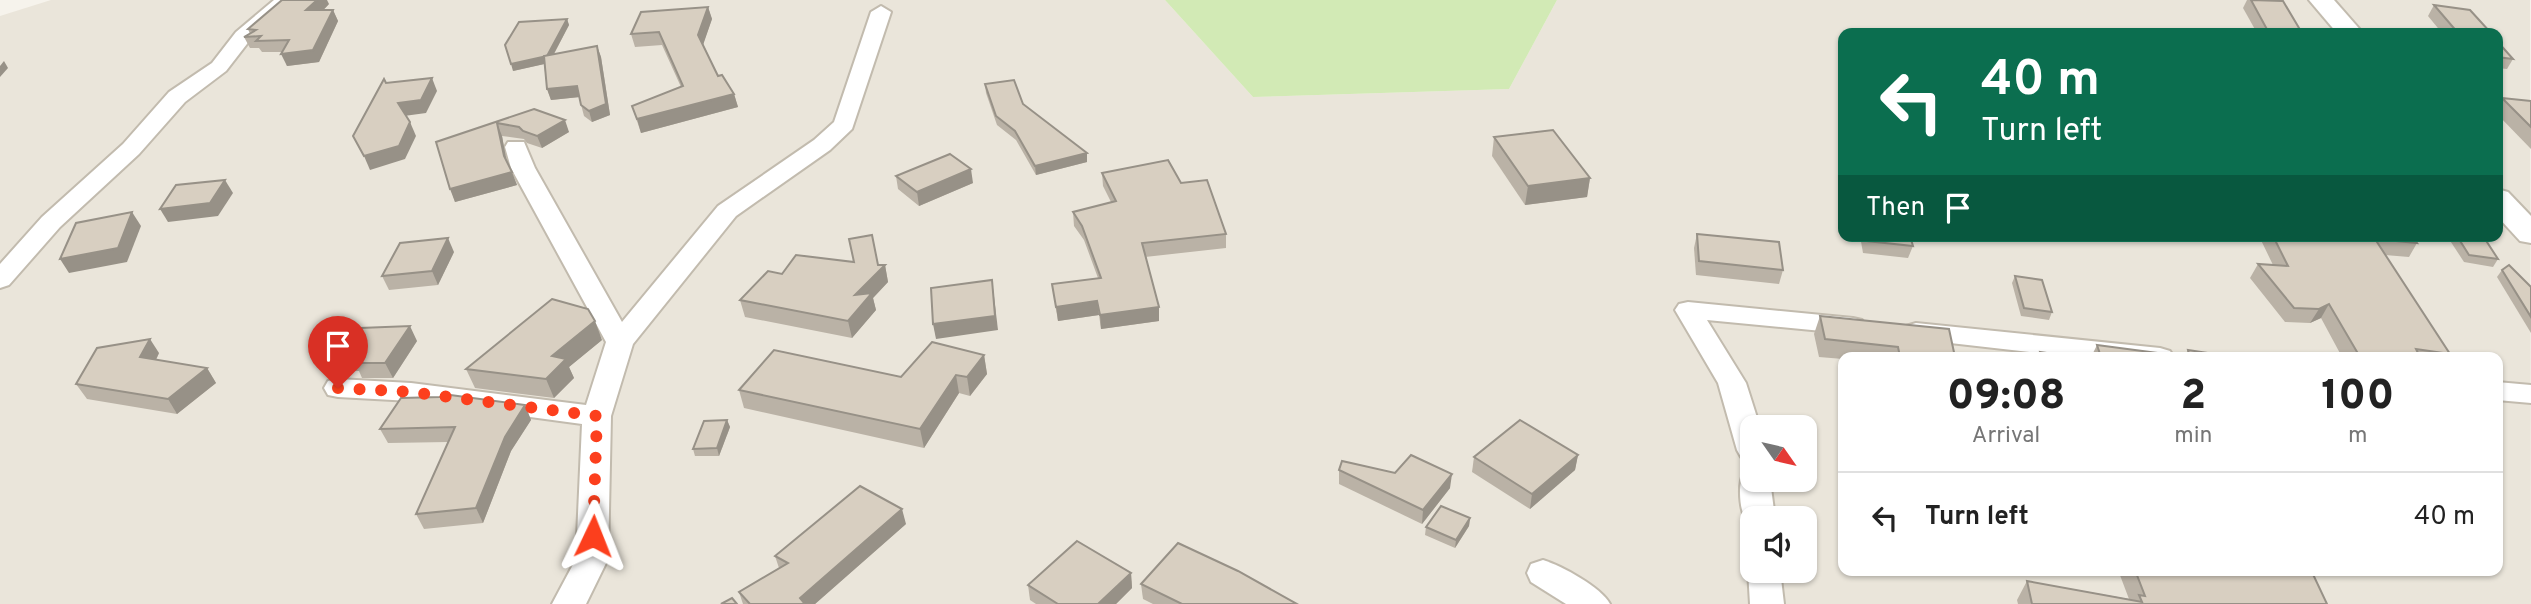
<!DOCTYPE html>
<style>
:root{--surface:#fff;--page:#f6f6f6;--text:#222;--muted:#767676;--line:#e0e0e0}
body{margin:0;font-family:Overpass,sans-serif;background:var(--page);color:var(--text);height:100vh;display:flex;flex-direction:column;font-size:26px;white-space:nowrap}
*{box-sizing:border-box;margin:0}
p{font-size:23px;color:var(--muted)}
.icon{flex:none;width:38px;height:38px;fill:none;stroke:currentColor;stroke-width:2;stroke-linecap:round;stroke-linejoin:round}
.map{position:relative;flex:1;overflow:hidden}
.panel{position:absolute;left:1838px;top:352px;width:665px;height:224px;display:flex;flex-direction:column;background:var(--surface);border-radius:14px;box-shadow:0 2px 5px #0004}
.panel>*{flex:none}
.banner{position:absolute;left:1838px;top:28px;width:665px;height:214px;border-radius:14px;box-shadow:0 2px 5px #0004;background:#0b6e4f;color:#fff;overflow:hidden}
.needle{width:46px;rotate:124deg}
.controls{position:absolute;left:1740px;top:415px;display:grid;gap:14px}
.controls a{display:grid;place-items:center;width:77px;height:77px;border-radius:14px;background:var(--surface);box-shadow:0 2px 5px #0004;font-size:35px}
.pin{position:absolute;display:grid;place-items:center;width:60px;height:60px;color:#fff;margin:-72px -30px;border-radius:50% 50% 50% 0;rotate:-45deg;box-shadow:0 0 7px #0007}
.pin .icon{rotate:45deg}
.me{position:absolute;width:77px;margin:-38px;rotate:2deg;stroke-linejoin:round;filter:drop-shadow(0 0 5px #0008)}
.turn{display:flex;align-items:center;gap:24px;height:147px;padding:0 28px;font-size:32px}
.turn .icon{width:91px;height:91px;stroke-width:2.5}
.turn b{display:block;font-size:49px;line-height:60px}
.then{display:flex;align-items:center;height:66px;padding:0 28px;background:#0003;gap:14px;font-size:26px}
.eta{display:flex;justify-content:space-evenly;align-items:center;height:119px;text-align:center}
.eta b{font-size:42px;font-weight:800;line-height:49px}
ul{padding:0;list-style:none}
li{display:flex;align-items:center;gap:21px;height:91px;padding:0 28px;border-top:2px solid var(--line)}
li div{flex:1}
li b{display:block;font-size:26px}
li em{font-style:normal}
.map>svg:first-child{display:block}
.residential{fill:#eae5da;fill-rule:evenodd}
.green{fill:#d2eab5}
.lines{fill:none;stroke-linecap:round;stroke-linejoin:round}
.minor-casing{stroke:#c2bbae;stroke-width:4}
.tertiary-casing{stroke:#c2bbae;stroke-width:4}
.minor{fill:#fff;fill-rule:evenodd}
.tertiary{fill:#fff;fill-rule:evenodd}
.wall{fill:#bab2a6}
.shaded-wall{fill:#979187}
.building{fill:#d8cfc1;stroke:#979187;stroke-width:2}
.route{stroke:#fc3f1d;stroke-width:12;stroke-dasharray:0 21.6}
</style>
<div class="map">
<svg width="2531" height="604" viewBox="0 0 2531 604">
<rect width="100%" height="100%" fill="#f6f3ec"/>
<path class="residential" d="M51 0H1165L1253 97 1509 89 1557 0H2530L2531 604H0V16ZM1843 33H2497V236H1843ZM1843 357H2497V570H1843ZM1752 427H1804V480H1752ZM1752 518H1804V570H1752Z"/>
<path class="green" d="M1165 0H1557L1509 89 1253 97Z"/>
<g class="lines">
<g class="minor-casing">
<g id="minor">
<path d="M274 0H296L250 40 226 71 185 102 139 154 60 227 9 285 0 288V264L42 217 123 144 169 92 212 63 236 32Z"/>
<path d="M881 6 891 12 852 129 830 150 736 216 633 344 611 416 608 559 586 604H552L576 559 582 424 411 401 338 397 328 395 324 388 328 381 338 379 411 383 586 405 606 342 511 168 505 147 508 142H524L535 168 622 322 718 206 814 140 834 122 871 12Z"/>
<path d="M1688 302 1853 318 1862 320 1866 326 1862 332 1853 334 1707 320 1746 383 1760 427H1752V460L1741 457 1737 450 1718 383 1675 310 1679 304Z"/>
<path d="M1916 323 2160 348 2170 351 2174 357H2074L1906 338 1903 332 1906 326Z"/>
<path d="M2497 382 2531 385V403L2497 400Z"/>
<path d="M1752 470V480H1770L1775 518H1752V527C1739 519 1737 485 1744 472Z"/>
<path d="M1543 560C1562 566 1601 587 1610 604H1566L1531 582 1527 573 1531 564Z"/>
<path d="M1752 562V570H1780L1784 604H1750L1748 570Z"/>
</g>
</g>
<g class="tertiary-casing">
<g id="tertiary">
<path d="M2309 0H2334L2363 33H2337Z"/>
<path d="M2497 189 2508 192 2531 216V243L2520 241 2497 216Z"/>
</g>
</g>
<use href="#minor" class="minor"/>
<use href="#tertiary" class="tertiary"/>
</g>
<g class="wall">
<path d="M2247 0H2278L2302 33H2257L2243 8Z"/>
<path d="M329 4 323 10H333L338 21 319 62 287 66 283 52H262L259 48H250L244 37 250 34 248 29Z"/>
<path d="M2434 5 2491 33H2442L2428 16Z"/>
<path d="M708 7 712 19 703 44 718 76 734 94 738 107 641 133 632 106 681 87 662 45 635 47 631 34Z"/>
<path d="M567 19 569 25 554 54 597 46 601 57 610 115 592 122 584 116 579 97 551 100 547 89 544 64 513 71Z"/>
<path d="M2497 41 2513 59 2507 69 2497 68Z"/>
<path d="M985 84 1023 104 1087 153V162L1036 175 1016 140 997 125 986 93Z"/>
<path d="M2502 98 2531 101V149L2497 114V106Z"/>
<path d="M534 109 569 132 542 148 527 143 524 139 502 136 507 163 517 185 455 202 436 142Z"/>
<path d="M1494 137 1590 178 1587 197 1525 205 1492 156Z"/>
<path d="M1102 173 1181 183 1226 234V248L1145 257 1159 321 1101 329 1099 315 1058 321 1052 284 1098 278 1084 240 1074 226 1073 212 1111 202 1103 186Z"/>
<path d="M896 176 973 183 919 206 898 189Z"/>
<path d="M1697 234 1783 270 1779 284 1696 275 1694 248Z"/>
<path d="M1860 236H1910L1913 246 1908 258 1863 253Z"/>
<path d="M2259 236H2412L2417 243 2409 257 2385 255 2450 354 2448 357H2342L2321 318 2310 323 2285 322 2250 278 2258 264 2273 265Z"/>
<path d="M2447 236H2483L2498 259 2493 267 2464 262Z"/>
<path d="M454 252 438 285 389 290 382 276Z"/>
<path d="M879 265H885L888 282 873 298 876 310 852 338 745 317 740 300 782 274Z"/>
<path d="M2502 270 2531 287V333L2497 277Z"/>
<path d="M2015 276 2052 312 2049 320 2021 316 2012 283Z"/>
<path d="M1820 316 1955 357H1843V359L1819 357 1814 334Z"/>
<path d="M602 340 569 367 574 378 554 398 475 388 466 369Z"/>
<path d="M417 341 393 378H362L359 371H347L339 357Z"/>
<path d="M2097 345 2184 357 2188 350 2234 357H2091Z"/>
<path d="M159 353 156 360 207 368 216 383 177 414 87 399 76 384Z"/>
<path d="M984 355 987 374 970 396 959 393 924 448 744 408 739 390 901 377Z"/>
<path d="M525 405 531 420 511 451 483 523 424 529 416 514 448 442 388 443 380 429Z"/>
<path d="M727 420 730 427 719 456H695L693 449Z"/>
<path d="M1578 455 1575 470 1530 509 1472 472 1474 457Z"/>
<path d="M1339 470 1450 488 1422 524 1339 484Z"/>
<path d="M1470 518 1469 526 1455 548 1425 535 1426 527Z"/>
<path d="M906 524 815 604H743L739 592 779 568 775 556Z"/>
<path d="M2118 570H2311L2327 604H2018L2017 600 2027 581 2129 599Z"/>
<path d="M1131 573 1132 588 1116 604H1036L1030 600 1028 585Z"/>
<path d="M1141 584 1297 604H1153L1143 599Z"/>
</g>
<g class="shaded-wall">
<path d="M317 0H327L329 4 312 22 306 10Z"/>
<path d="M708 7 712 19 702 48 698 35Z"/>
<path d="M333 10 338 21 319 62 287 66 281 54Z"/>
<path d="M567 19 569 25 549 63 513 71 511 64Z"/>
<path d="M597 46 601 57 610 115 592 122 589 111Z"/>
<path d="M4 61 8 68 0 77V66Z"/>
<path d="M432 78 437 91 426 113 404 116 398 103Z"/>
<path d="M577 86 580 97 551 100 547 89Z"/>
<path d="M734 94 738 107 641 133 637 119Z"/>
<path d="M565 120 569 132 542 148 537 136Z"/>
<path d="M410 122 416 136 405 159 370 170 364 156Z"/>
<path d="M497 123 502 136 508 169 504 156Z"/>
<path d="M1087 153V162L1036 175 1035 166Z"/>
<path d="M971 169 973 183 919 206 917 192Z"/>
<path d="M512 172 517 185 455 202 450 189Z"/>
<path d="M1590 178 1587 197 1525 205 1528 186Z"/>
<path d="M225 180 233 193 218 216 168 222 160 209Z"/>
<path d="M132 212 141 226 127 262 69 273 60 259Z"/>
<path d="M448 238 454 252 438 285 432 271Z"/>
<path d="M885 265 888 282 873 298 876 310 852 338 848 321 855 295Z"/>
<path d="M992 280 998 330 936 339 933 324Z"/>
<path d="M1097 301 1099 315 1058 321 1056 307Z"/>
<path d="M2329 304 2321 318 2310 323 2319 309Z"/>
<path d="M1159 307V321L1101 329 1100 315Z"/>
<path d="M595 321 602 340 569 367 574 378 554 398 546 379 552 356Z"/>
<path d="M410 326 417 341 393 378 385 363Z"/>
<path d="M150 339 159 353 150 372 140 357Z"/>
<path d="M984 355 987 374 970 396 967 377Z"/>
<path d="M207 368 216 383 177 414 168 399Z"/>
<path d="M956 375 959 393 924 448 920 429Z"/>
<path d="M525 405 531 420 511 451 483 523 476 508 505 437Z"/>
<path d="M727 420 730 427 719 456 717 448Z"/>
<path d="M1578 455 1575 470 1530 509 1532 494Z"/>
<path d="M1452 474 1450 488 1422 524 1423 510Z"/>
<path d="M902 509 906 524 815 604H801L800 598Z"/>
<path d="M1470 518 1469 526 1455 548 1456 540Z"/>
<path d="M1131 573 1132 588 1116 604H1098Z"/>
</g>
<g class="building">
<path d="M282 0H317L306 10H333L313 50 281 54 289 40 256 41 261 36 244 37 256 30 248 29Z"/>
<path d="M2251 0 2283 1 2302 33H2269Z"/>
<path d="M2434 5 2470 10 2491 33H2458Z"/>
<path d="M708 7 698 35 718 76 722 75 734 94 637 119 632 106 683 86 659 32 631 34 641 12Z"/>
<path d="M567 19 547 56 511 64 505 45 519 22Z"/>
<path d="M2497 41 2513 59 2497 57Z"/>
<path d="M597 46 606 104 589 111 581 105 577 86 547 89 544 56Z"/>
<path d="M432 78 421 100 398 103 410 122 399 146 364 156 353 136 384 79 386 83Z"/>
<path d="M1014 80 1023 104 1087 153 1035 166 1015 131 996 116 985 84Z"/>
<path d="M2502 98 2531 101V127Z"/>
<path d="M534 109 565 120 537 136 523 131 519 127 497 123 504 156 512 172 450 189 436 142Z"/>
<path d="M1553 130 1590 178 1528 186 1494 137Z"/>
<path d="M950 154 971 169 917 192 896 176Z"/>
<path d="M1168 160 1181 183 1207 180 1226 234 1142 243 1159 307 1100 315 1097 301 1056 307 1052 284 1101 278 1082 226 1073 212 1116 201 1102 173Z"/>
<path d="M225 180 210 203 160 209 176 185Z"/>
<path d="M132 212 118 248 60 259 76 223Z"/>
<path d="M1697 234 1779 242 1783 270 1699 261Z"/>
<path d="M872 235 878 265H885L855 295 872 293 848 321 740 300 768 271 782 274 796 255 854 262 849 239Z"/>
<path d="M1866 236H1910L1913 246 1867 241Z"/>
<path d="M2273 236H2412L2417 243 2375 239 2450 354 2416 349 2420 357H2360L2329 304 2319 309 2294 308 2258 264 2288 266Z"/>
<path d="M2457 236H2483L2498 259 2469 255Z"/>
<path d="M448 238 432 271 382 276 400 243Z"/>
<path d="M2509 265 2531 287V317L2502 270Z"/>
<path d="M2015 276 2042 280 2052 312 2024 308Z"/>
<path d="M992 280 995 316 933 324 931 288Z"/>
<path d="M552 299 588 309 595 321 552 356 566 359 546 379 466 369Z"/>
<path d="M1820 316 1949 329 1955 357H1900L1898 347 1825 339Z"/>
<path d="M410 326 385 363H355L360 356 339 357 360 328Z"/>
<path d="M150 339 140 357 207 368 168 399 76 384 97 348Z"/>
<path d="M932 342 984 355 967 377 956 375 920 429 739 390 774 350 901 377Z"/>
<path d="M2097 345 2188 357H2101Z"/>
<path d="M2188 350 2234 357H2190Z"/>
<path d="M2040 352 2074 357H2041Z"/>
<path d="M443 394 525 405 505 437 476 508 416 514 455 427 380 429 401 398 440 397Z"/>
<path d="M727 420 717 448 693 449 704 421Z"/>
<path d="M1520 420 1578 455 1532 494 1474 457Z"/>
<path d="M1411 455 1452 474 1423 510 1339 470 1342 461 1395 473Z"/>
<path d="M860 486 902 509 800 598 805 604H750L739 592 788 563 775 556Z"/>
<path d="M1441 506 1470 518 1456 540 1426 527Z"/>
<path d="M1077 541 1131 573 1098 604H1058L1028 585Z"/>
<path d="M1178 543 1238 571 1297 604H1182L1141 584Z"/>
<path d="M2135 570H2311L2327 604H2032L2027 581 2142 602 2139 595 2145 596Z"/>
<path d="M732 598 737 604H721Z"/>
</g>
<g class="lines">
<path class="route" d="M338 388 411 392 597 416 593 536"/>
</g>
</svg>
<div class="controls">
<a><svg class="needle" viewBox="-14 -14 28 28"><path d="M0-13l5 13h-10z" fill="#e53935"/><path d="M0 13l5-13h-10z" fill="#767676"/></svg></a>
<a><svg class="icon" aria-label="sound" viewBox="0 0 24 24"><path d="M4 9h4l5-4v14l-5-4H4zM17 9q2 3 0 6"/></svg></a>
</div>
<div class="pin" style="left:338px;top:388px;background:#d93025"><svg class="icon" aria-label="arrive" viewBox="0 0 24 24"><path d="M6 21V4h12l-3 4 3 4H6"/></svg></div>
<svg class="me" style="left:593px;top:536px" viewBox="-20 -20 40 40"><path d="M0-17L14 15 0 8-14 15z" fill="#fc3f1d" stroke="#fff" stroke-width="4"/></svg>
<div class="banner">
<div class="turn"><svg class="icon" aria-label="left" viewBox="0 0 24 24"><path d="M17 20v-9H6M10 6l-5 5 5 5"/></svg><div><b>40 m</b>Turn left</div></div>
<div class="then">Then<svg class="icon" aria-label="arrive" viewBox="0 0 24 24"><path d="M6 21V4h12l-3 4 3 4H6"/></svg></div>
</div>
<section class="panel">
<div class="eta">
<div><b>09:08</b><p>Arrival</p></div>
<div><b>2</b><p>min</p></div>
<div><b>100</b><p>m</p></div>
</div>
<ul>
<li><svg class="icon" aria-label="left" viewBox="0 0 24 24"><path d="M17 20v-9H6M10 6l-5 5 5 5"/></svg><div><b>Turn left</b></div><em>40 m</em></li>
</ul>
</section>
</div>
